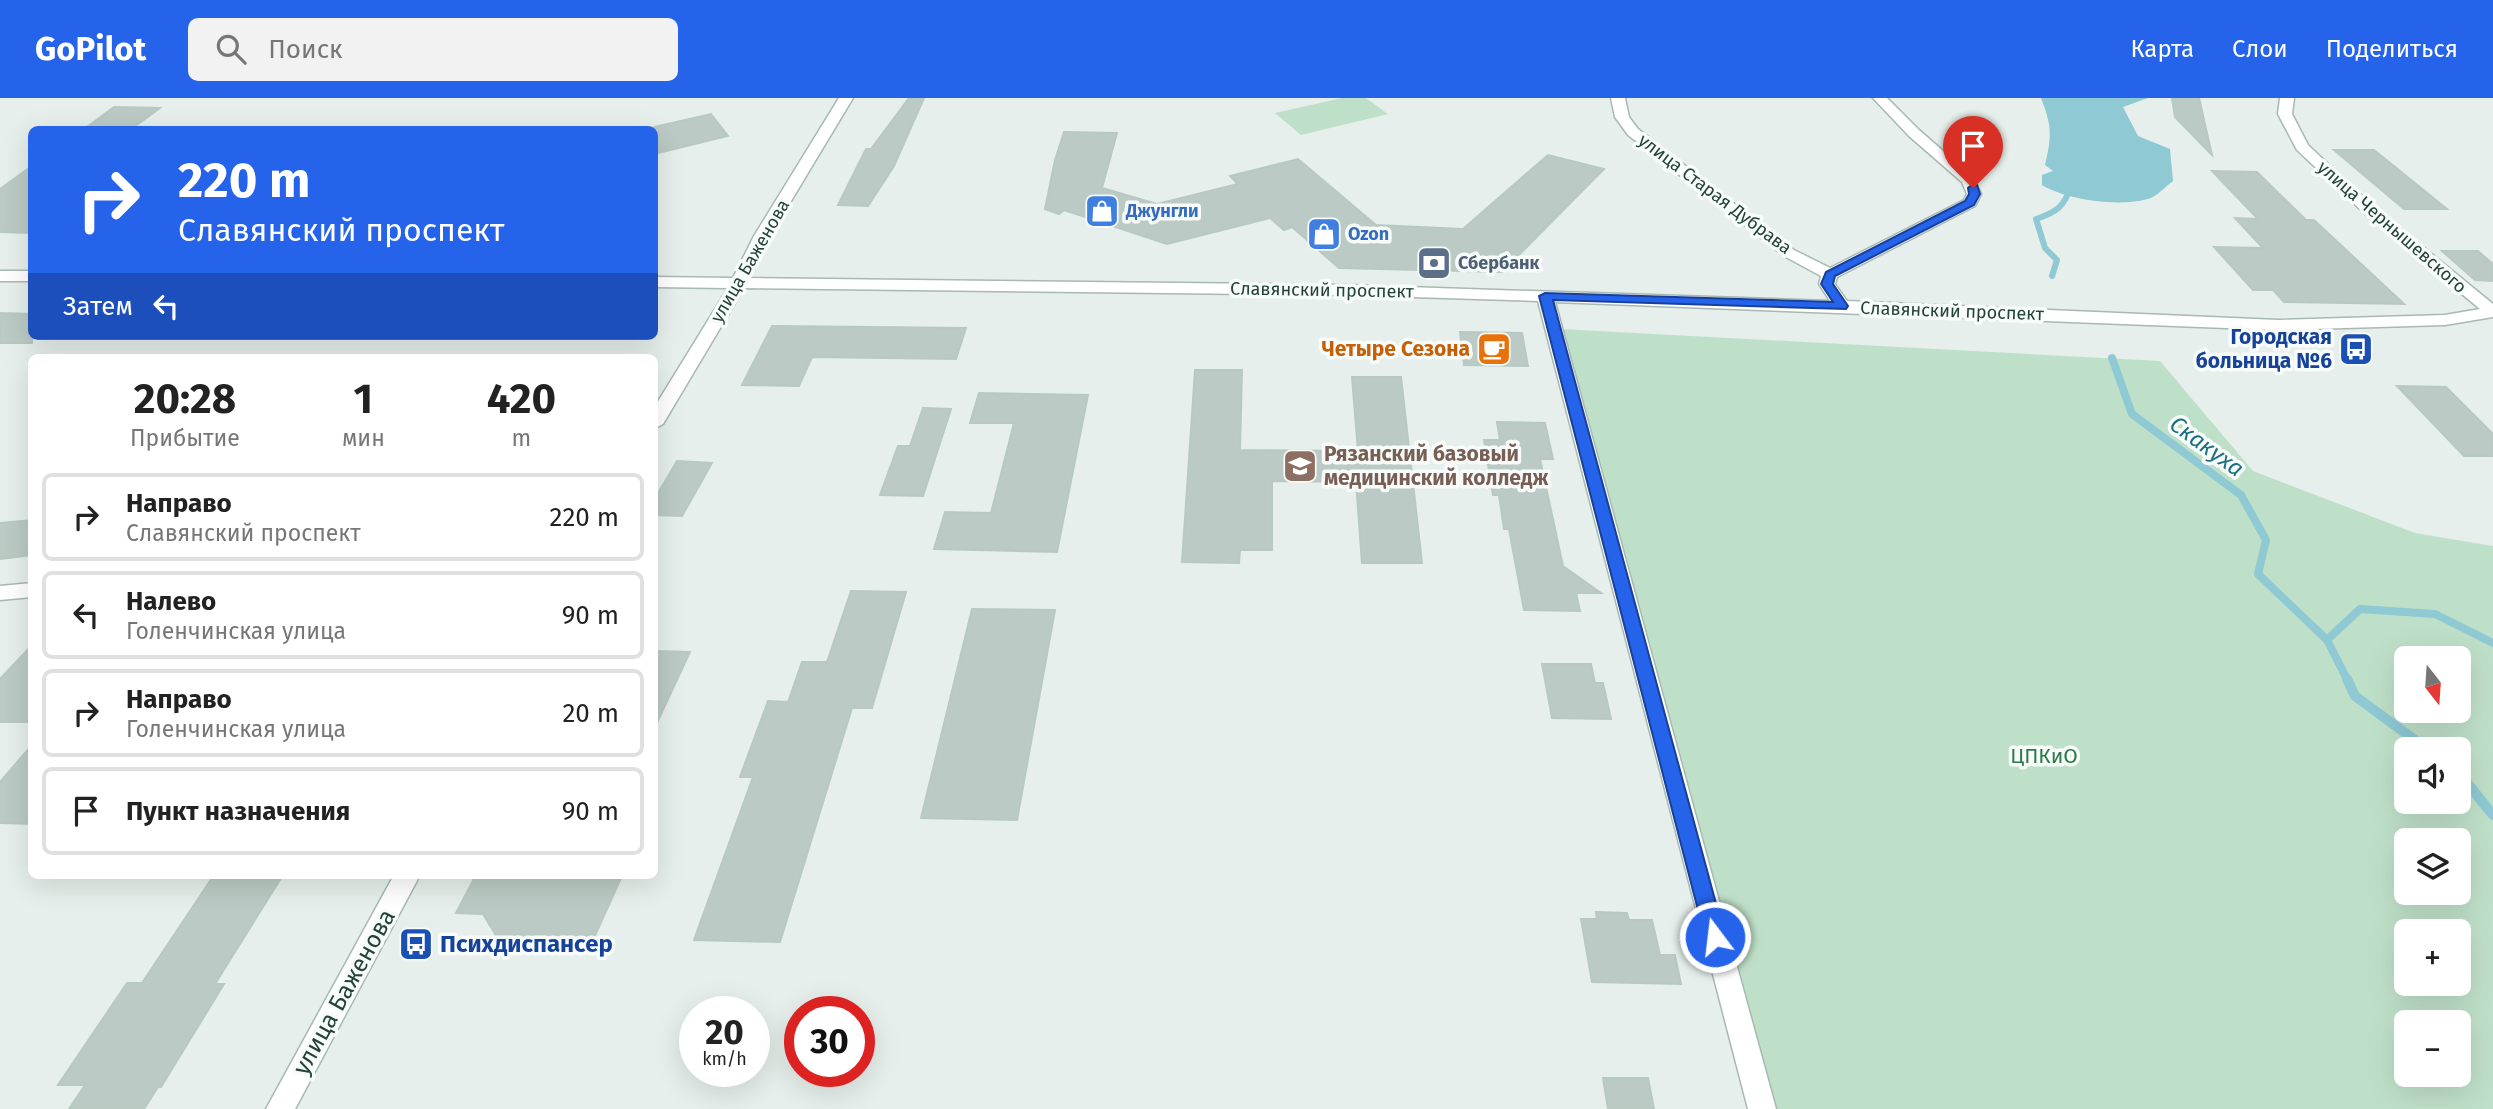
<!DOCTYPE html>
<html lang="ru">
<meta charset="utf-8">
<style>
:root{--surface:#fff;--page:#f2f2f2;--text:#222;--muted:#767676;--line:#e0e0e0;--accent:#2563eb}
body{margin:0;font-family:"Fira Sans",sans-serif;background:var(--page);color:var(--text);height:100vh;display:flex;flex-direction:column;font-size:26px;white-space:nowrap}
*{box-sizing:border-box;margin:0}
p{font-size:23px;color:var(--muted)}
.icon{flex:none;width:38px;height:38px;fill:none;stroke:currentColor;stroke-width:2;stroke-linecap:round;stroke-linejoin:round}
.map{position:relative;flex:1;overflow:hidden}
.details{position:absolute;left:28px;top:256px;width:630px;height:525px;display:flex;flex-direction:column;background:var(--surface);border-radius:10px;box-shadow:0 7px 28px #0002}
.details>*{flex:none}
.hud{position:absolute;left:28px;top:28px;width:630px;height:214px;border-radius:10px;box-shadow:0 7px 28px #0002;background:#2563eb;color:#fff;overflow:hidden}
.needle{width:46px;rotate:163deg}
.controls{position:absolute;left:2394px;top:548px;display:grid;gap:14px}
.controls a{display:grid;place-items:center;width:77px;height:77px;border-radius:10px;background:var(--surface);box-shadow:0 7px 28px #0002;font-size:35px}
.speed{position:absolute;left:679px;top:898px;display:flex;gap:14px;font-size:35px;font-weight:700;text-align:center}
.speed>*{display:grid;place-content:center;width:91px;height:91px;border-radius:50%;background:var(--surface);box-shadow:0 7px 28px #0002;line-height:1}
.speed small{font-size:18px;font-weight:400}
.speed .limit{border:10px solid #d22;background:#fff;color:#111}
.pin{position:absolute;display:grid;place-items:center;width:60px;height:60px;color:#fff;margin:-72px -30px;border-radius:50% 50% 50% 0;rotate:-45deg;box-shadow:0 0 7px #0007}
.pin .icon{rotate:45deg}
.me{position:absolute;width:77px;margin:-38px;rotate:345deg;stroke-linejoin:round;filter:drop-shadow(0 0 5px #0008)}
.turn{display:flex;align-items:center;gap:24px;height:147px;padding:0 35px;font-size:32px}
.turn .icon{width:91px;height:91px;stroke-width:2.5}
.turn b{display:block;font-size:49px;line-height:60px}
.then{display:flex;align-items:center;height:66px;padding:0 35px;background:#0003;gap:14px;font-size:26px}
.eta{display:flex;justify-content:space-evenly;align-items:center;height:119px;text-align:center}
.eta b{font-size:42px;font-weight:700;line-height:49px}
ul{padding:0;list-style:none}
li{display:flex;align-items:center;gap:21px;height:88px;margin:0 14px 10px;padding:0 21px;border:4px solid var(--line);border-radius:10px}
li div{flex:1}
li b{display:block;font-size:26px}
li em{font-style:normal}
header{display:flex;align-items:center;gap:42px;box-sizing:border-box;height:98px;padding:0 35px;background:var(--accent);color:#fff}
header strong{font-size:33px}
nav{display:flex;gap:38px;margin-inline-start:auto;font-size:24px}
.search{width:490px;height:63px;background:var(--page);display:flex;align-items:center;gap:18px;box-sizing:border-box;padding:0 24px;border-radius:10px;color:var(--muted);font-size:26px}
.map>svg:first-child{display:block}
.green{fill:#bfe0c8;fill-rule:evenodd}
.water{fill:#8ec9d4}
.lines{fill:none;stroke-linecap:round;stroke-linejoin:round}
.stream-far2{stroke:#8ec9d4;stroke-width:6}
.stream-far1{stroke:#8ec9d4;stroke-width:8}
.stream{stroke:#8ec9d4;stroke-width:10}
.building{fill:#bbcac4;stroke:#b8c9c2;stroke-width:2}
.minor-casing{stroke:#a8b8b2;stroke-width:3}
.minor{fill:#fff;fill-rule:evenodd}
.route{fill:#2563eb;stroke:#184099;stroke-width:2}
.labels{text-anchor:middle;stroke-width:7;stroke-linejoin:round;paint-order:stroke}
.far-street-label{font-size:18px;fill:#24423a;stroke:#f7fbf9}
.far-shop-label{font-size:18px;font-weight:bold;fill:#366cbe;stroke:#f7fbf9;text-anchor:start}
.far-service-label{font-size:18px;font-weight:bold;fill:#4e5e75;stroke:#f7fbf9;text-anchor:start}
.transit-label{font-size:21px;font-weight:bold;fill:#164399;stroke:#f7fbf9;text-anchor:end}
.food-label{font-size:21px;font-weight:bold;fill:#c56008;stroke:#f7fbf9;text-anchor:end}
.education-label{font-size:21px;font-weight:bold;fill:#785e54;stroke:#f7fbf9;text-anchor:start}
.park-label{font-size:21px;fill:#2d7a4b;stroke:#f7fbf9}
.water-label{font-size:23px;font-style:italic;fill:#1c6f80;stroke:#f7fbf9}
.near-transit-label{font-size:24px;font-weight:bold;fill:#164399;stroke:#f7fbf9;text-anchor:start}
.near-street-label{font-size:24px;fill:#24423a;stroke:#f7fbf9}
</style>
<header>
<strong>GoPilot</strong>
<div class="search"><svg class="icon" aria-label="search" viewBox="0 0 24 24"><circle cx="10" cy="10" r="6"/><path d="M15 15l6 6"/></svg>Поиск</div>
<nav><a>Карта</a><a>Слои</a><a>Поделиться</a></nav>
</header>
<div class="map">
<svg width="2493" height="1011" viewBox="0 0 2493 1011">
<rect width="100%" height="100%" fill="#e6efeb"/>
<g class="green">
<path d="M1342 0H1366L1388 16 1301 37 1275 15Z"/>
<path d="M1561 231 2160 263 2253 373 2415 435 2493 448V1011H1775ZM2406 560H2459V612H2406ZM2406 651H2459V704H2406ZM2406 742H2459V794H2406ZM2406 833H2459V886H2406ZM2406 924H2459V976H2406Z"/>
</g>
<path class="water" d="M2041 0H2148L2123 9 2138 38 2170 51 2173 83C2166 88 2158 97 2151 100 2123 110 2066 102 2042 87V77L2053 73 2045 67C2052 38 2052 28 2041 0Z"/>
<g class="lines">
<path class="stream-far2" d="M2052 178 2057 162 2045 150 2036 121C2055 115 2066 108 2070 88"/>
<g class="stream-far1">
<path d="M2112 260 2132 316 2241 397 2266 442 2258 476 2327 542 2348 583"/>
<path d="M2327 542 2360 511 2435 516 2493 545"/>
</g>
<g class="stream">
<path d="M2347 581 2355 598 2427 651"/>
<path d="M2459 675 2493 717"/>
</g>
</g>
<g class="building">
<path d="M909 0H924L894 68 868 108 838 107 866 51H871Z"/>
<path d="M2172 0H2199L2212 57 2175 19Z"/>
<path d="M114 9 160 10 130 32H83Z"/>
<path d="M711 16 728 38 654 56V29Z"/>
<path d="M1064 34 1117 35 1102 90 1157 106 1238 86 1230 78 1298 61 1376 127 1463 131 1548 57 1604 71 1502 174 1339 170 1292 129 1284 132 1270 120 1167 146 1064 112 1059 116 1045 111 1055 62Z"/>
<path d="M2334 52H2374L2447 111H2404Z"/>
<path d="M32 68V135L0 134V91Z"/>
<path d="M2212 73 2257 74 2306 122H2314L2404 206 2284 204 2273 192H2253L2214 149 2263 150 2235 120 2258 121Z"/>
<path d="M2442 153H2478L2493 166V183L2475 182Z"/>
<path d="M0 215 32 216V245H0Z"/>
<path d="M772 228 966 230 956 261 812 259 799 288 742 287Z"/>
<path d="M1460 234 1522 235 1528 268 1464 267Z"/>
<path d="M1195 272H1242L1240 352 1358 353 1352 279H1401L1422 465H1362L1356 384 1272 383V452H1240L1239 465 1182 464Z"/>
<path d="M2397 288 2446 289 2493 336V358H2464Z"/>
<path d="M979 295 1088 297 1057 454 934 451 945 414 991 415 1014 325H970Z"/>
<path d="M923 310 951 311 923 398 880 397 898 348H910Z"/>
<path d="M1497 324 1545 325 1553 361H1540L1563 468 1601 495H1576L1580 513 1524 512 1509 431H1504L1499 397H1493L1484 342H1500Z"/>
<path d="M677 363 712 365 682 418 654 417V402Z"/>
<path d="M32 422V457L0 461V425Z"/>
<path d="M851 493 906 494 872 610H852L780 844 694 842 753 679H740L768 603 788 604 802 564H827Z"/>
<path d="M972 511 1055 512 1017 722 921 720Z"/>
<path d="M32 547V624H0V581Z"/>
<path d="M654 553 690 554 654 631Z"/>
<path d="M1542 566H1591L1595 585H1603L1611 621 1552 620Z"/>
<path d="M32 647V726L0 725V684Z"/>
<path d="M214 777H283L215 886H224L161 989H158L144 1011H69L85 987H58L127 885H142Z"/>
<path d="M476 777H588L621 780 593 842 497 839 483 816 456 815Z"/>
<path d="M1596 814 1627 815 1629 822H1652L1660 857H1675L1681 886 1592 884 1581 821H1597Z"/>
<path d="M1603 980H1648L1654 1011H1608Z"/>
</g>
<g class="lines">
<g class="minor-casing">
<g id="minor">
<path d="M839 0H853L770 138 749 180 1347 187 1830 203 1819 186 1821 178 1784 158 1628 37 1615 19 1611 0H1625L1629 19 1638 31 1794 152 1830 170 1964 102 1967 96 1962 84 1909 38 1873 0H1887L1919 32 1973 79 1981 96 1975 108 1837 179 1835 186 1847 203 2278 222 2445 217 2480 211 2364 115 2297 52 2278 16 2280 0H2294L2292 16 2308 47 2374 109 2493 206V219L2445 227 2278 232 1555 204 1776 1011H1748L1538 203 1347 197 744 190 663 326 654 331V310L728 190 654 189V179L733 180 754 138Z"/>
<rect x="0" y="173" width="32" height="10"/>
<path d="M32 485V499L0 502V488Z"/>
<path d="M394 777H420L295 1011H266Z"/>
</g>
</g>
<use href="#minor" class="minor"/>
</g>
<path class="route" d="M1973 86 1977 87 1980 96 1974 107 1835 178 1833 186 1848 208 1846 211 1553 202 1725 839 1722 845 1715 848 1708 845 1705 839 1539 198 1545 195 1833 204 1821 186 1826 174 1965 103 1969 96 1968 90Z"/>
<defs>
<g id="shop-square" transform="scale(1.75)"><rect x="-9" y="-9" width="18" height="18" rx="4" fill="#3f7fe0" stroke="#f7fbf9"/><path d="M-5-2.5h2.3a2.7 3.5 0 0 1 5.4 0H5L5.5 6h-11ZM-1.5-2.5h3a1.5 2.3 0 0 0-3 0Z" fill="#fff"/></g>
<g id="bank-square" transform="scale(1.75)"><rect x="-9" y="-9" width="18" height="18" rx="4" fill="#5c6f8a" stroke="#f7fbf9"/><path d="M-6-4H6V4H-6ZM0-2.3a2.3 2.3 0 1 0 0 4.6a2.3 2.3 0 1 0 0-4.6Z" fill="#fff"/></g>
<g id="cafe-square" transform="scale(1.75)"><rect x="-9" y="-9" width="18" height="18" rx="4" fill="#e8710a" stroke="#f7fbf9"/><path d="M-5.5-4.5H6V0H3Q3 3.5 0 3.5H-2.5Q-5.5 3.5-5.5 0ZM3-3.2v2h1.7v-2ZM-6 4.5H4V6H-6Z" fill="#fff"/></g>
<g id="bus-square" transform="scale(1.75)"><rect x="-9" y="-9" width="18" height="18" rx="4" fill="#1a4fb4" stroke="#f7fbf9"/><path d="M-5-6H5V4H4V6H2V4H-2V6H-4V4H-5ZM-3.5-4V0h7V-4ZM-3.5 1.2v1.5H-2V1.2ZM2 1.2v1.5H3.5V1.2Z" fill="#fff"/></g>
<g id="university-square" transform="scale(1.75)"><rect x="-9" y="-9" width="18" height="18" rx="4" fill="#8d6e63" stroke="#f7fbf9"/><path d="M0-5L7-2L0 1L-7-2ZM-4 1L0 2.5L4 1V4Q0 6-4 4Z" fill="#fff"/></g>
</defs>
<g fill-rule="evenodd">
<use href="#shop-square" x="1102" y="113"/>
<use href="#shop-square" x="1324" y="136"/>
<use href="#bank-square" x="1434" y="165"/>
<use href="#cafe-square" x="1494" y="251"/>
<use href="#bus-square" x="2356" y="251"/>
<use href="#university-square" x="1300" y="368"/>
<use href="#bus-square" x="416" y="846"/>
</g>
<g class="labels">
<g class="far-street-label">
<text transform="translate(1715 96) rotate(37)" y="6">улица Старая Дубрава</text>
<text transform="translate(2392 129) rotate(41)" y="6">улица Чернышевского</text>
<text transform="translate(750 163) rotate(-60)" y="6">улица Баженова</text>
<text transform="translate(1322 192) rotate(1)" y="6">Славянский проспект</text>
<text transform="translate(1952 213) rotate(2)" y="6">Славянский проспект</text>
</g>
<g class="far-shop-label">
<text x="1126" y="119">Джунгли</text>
<text x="1348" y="142">Ozon</text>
</g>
<g class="far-service-label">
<text x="1458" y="171">Сбербанк</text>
</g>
<g class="transit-label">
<text x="2332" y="246">Городская<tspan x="2332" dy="24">больница №6</tspan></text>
</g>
<g class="food-label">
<text x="1470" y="258">Четыре Сезона</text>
</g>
<g class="education-label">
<text x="1324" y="363">Рязанский базовый<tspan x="1324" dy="24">медицинский колледж</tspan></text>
</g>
<g class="park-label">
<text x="2044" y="665">ЦПКиО</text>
</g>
<g class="water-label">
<text transform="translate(2207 348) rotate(36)" y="8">Скакуха</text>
</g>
<g class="near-transit-label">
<text x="440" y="854">Психдиспансер</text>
</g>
<g class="near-street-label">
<text transform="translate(344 894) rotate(-61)" y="8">улица Баженова</text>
</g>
</g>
</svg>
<div class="controls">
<a><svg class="needle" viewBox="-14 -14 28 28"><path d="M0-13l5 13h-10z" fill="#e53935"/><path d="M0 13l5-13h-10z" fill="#767676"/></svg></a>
<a><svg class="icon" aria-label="sound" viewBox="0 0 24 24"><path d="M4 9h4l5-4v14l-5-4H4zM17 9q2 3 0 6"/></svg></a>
<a><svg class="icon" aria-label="layers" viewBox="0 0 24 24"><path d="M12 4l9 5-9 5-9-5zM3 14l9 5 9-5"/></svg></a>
<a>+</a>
<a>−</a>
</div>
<div class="speed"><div>20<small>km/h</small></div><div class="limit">30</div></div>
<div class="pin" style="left:1973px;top:90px;background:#d93025"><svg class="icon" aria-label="arrive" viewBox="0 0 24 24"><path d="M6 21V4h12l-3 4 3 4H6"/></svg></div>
<svg class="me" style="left:1715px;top:839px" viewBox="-20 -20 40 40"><circle r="17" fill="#2563eb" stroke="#fff" stroke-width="3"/><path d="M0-11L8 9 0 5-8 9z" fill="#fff"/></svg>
<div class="hud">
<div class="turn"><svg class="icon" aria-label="right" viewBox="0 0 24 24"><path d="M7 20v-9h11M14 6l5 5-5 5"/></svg><div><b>220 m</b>Славянский проспект</div></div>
<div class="then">Затем<svg class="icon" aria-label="left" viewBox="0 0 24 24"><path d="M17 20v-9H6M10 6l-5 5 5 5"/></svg></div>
</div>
<section class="details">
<div class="eta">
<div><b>20:28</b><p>Прибытие</p></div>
<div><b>1</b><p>мин</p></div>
<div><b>420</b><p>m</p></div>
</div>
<ul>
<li><svg class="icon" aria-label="right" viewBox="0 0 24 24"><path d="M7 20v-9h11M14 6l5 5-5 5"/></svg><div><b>Направо</b><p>Славянский проспект</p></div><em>220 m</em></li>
<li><svg class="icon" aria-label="left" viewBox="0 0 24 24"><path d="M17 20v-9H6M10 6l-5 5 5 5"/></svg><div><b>Налево</b><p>Голенчинская улица</p></div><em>90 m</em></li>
<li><svg class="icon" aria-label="right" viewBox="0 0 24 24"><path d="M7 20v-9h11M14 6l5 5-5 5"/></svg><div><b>Направо</b><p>Голенчинская улица</p></div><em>20 m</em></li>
<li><svg class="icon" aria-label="arrive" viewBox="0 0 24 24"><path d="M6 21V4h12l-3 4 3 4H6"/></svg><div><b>Пункт назначения</b></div><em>90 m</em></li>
</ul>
</section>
</div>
